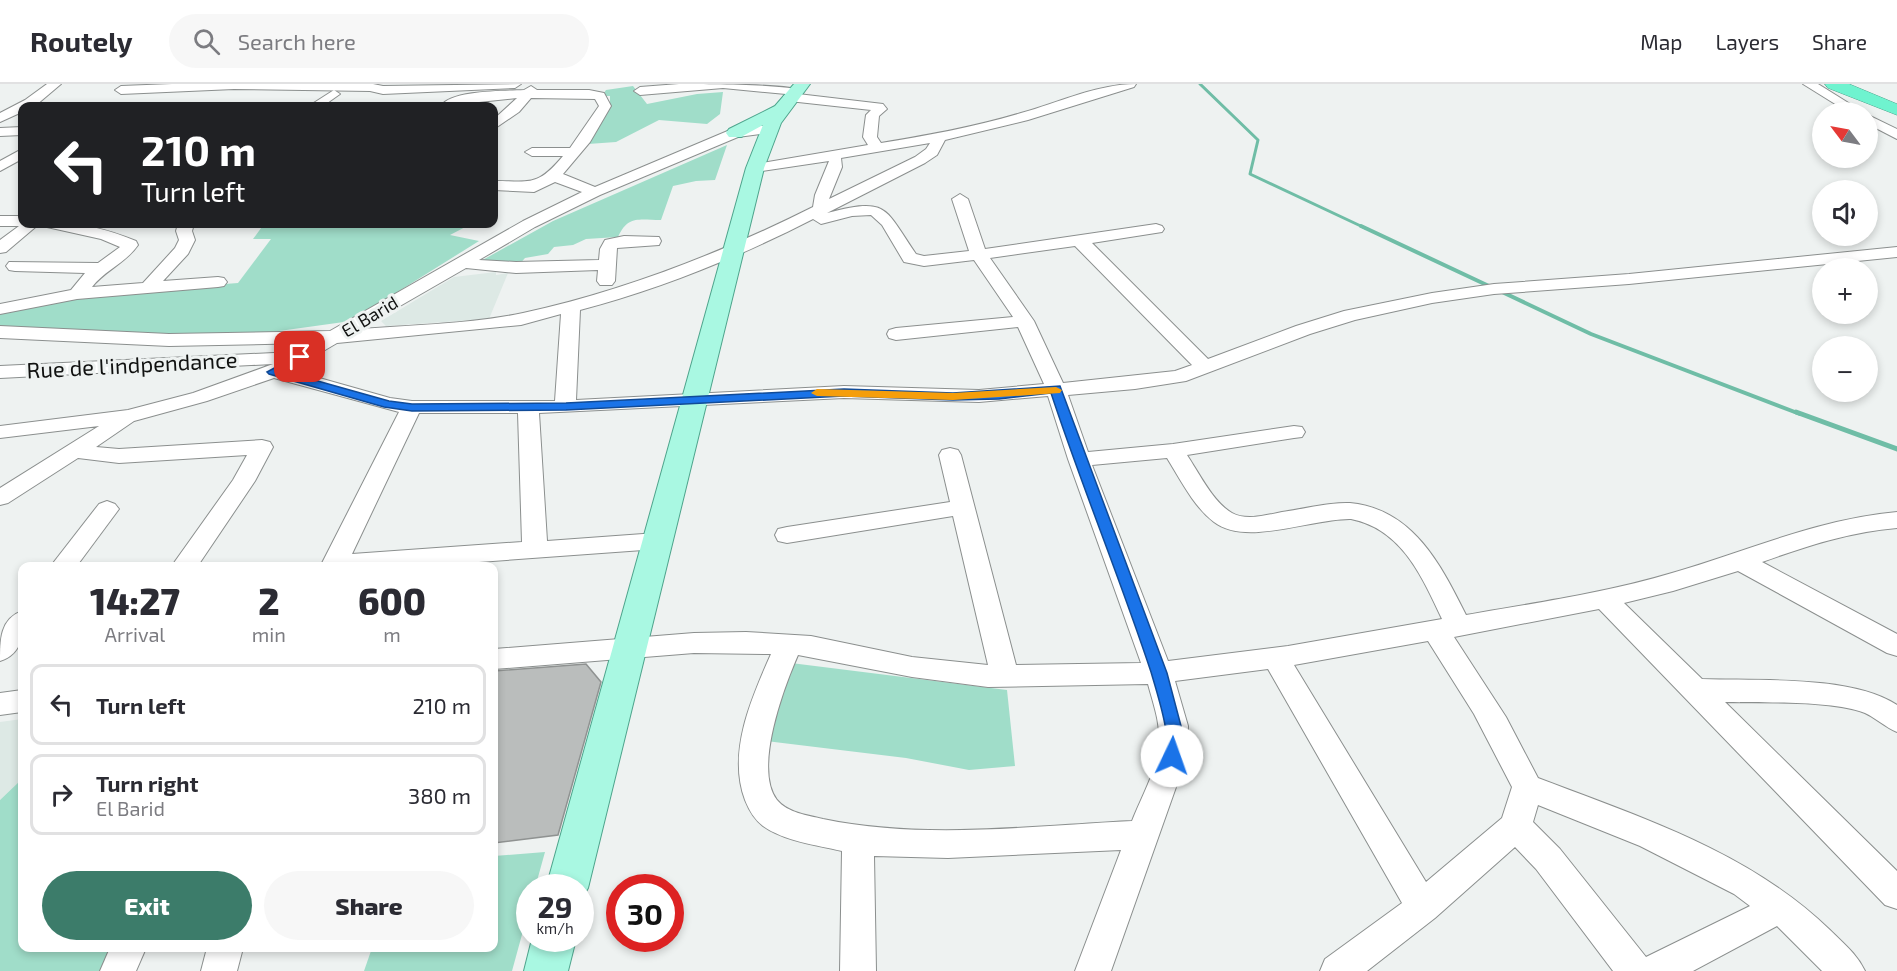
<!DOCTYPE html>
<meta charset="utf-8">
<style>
:root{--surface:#fff;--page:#f7f7f7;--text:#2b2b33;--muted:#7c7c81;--line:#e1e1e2;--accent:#3c7c6a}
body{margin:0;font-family:"Exo 2",sans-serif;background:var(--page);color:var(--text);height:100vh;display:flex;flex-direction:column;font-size:22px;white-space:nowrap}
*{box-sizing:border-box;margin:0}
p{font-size:20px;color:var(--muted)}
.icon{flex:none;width:33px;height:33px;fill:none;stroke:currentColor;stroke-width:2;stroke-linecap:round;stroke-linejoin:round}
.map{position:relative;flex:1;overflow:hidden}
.panel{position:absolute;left:18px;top:478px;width:480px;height:390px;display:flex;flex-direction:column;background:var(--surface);border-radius:12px;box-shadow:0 3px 9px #0003}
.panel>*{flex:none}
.hud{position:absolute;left:18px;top:18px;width:480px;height:126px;border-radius:12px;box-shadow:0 3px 9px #0003;background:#202124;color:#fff;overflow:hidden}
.needle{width:39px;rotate:302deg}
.buttons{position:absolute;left:1812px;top:18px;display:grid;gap:12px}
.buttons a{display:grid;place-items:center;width:66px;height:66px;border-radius:50%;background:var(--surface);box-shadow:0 3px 9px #0003;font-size:30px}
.speed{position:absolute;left:516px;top:790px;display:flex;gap:12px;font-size:30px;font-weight:700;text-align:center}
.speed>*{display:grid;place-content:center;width:78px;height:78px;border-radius:50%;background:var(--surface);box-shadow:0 3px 9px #0003;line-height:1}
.speed small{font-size:15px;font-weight:400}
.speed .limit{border:9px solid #d22;background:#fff;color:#111}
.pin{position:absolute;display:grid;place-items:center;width:51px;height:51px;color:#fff;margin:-26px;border-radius:12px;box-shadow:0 3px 9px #0006}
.me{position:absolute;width:66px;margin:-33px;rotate:3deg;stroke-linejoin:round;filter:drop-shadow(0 0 4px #0008)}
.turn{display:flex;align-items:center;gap:21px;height:126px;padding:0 24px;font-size:27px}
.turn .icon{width:78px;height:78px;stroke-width:2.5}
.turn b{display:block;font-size:42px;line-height:51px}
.eta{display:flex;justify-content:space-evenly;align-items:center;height:102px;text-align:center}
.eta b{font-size:36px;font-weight:800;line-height:42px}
.cta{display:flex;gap:12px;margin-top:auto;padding:12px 24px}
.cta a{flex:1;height:69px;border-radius:36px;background:var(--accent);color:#fff;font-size:24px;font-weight:800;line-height:69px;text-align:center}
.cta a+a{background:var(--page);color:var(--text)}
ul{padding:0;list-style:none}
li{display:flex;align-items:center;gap:18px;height:81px;margin:0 12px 9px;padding:0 12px;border:3px solid var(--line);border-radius:12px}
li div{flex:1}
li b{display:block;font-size:22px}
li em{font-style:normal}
header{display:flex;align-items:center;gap:36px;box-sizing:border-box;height:84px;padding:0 30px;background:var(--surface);border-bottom:2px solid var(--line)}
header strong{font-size:28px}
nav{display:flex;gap:33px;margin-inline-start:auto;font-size:21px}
.search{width:420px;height:54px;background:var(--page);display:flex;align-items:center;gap:15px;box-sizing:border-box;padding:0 21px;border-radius:33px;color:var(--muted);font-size:22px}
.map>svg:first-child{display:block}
.built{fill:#dde9e5}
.green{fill:#a0ddc9}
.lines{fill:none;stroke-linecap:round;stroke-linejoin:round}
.stream-far2{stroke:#6fbda6;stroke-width:3}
.stream-far1{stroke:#6fbda6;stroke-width:4}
.stream{stroke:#6fbda6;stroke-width:5}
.building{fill:#babdbc;stroke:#8f9291;stroke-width:1.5}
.minor-casing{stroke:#8b8f8e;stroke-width:2}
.major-casing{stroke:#4ea48c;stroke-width:2}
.highway-casing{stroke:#4ea48c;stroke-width:1}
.minor{fill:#fff;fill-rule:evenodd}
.major{fill:#a9f8e2;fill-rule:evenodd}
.highway{fill:#6ff3cf;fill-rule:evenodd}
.route{fill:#1a73e8;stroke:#114b97;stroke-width:1.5}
.slow{fill:#f59e0b}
.labels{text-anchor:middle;stroke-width:6;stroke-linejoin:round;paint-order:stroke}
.far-street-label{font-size:18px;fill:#101110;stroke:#eef2f1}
.street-label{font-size:22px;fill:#101110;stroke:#eef2f1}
</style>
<header>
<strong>Routely</strong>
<div class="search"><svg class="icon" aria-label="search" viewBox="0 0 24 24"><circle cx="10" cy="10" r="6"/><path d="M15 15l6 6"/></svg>Search here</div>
<nav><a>Map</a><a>Layers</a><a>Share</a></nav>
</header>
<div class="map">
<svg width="1897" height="887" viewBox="0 0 1897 887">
<rect width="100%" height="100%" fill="#eef2f1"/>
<g class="built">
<path d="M496 188V191L508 189 489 235 386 242 381 237 454 193Z"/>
<path d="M22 635V695L0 716V638Z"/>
</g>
<g class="green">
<path d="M633 2 647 20 697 10 723 8 720 30 707 40 659 36 616 58 588 60 610 19V12H602L606 6Z"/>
<path d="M727 61 715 96 696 97 673 102 661 136C639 136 628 131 618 153L586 155 573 161 554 163 548 170 525 174 517 183 479 178 553 137Z"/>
<path d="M264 140H471L450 151 479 157 351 237 244 252 0 244V228L94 210 238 199 271 155H253Z"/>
<path d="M791 579 1007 606 1015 682 969 686 906 674 766 657Z"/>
<path d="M22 695V864H123L112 887H0V716Z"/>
<path d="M545 768 535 804H530L529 825 512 887H364L372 864H494V772Z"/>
</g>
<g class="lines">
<path class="stream-far2" d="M1200 0 1258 56 1250 90 1365 144"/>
<g class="stream-far1">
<path d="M1361 142 1491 203"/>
<path d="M1500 207 1591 250 1800 330"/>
</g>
<path class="stream" d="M1796 328 1897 365"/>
</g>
<path class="building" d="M586 580 601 598 558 751 494 759V587Z"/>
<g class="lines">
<g class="minor-casing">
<g id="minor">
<path d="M47 0H61L35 22H22V28L0 38V29L25 16Z"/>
<path d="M172 0H373L383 2 521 0 515 4 383 10 370 7 234 5 121 10 115 6 121 2Z"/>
<path d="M679 0C700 0 790 0 802 7L798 10 883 20 887 25 879 32 877 53 881 59C928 51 975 43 1021 29 1058 19 1097 0 1136 0L1134 3 1028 36 945 56 937 71 925 79 827 129C888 113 884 123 916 170L924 172 969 167 952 115 960 110 968 115 985 165 1156 140 1162 142 1164 145 1162 148 1092 159 1208 275 1296 242 1344 227 1432 209 1494 200 1629 190 1897 163V173L1629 200 1494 210 1432 219 1355 236 1310 250 1186 297 1135 305 1068 311 1088 368 1173 360 1294 342 1302 343 1305 348 1302 353 1294 354 1187 371C1199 389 1213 418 1232 429 1246 437 1267 431 1282 428 1304 425 1328 418 1350 419 1413 425 1441 481 1466 531 1535 519 1605 509 1672 489 1748 467 1818 435 1897 428V444C1849 448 1807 462 1762 478L1897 550V572L1887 569 1738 487 1673 507 1624 519 1702 595C1757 597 1852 591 1897 621V648C1885 643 1876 634 1865 629 1831 616 1764 619 1725 618L1897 787V825L1885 821 1599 525 1454 553 1506 633 1538 694C1640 733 1750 768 1830 846 1843 859 1857 870 1865 887H1822L1777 842 1693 887H1613L1536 785 1515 763 1435 834 1367 887H1320L1325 875 1402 819 1268 585 1175 597 1188 642 1187 672 1111 887H1075L1121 766 948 774 874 772 876 887H840L842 767C816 761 784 757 763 742 754 735 749 726 745 716 727 668 752 613 771 570L694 569 494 585V565L694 549 746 548 811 552 912 573 988 581 953 432 787 459 778 457 775 451 778 445 787 443 950 418 939 371 942 366 950 364 958 366 961 371 1016 581 1141 579 1068 375 1048 312 979 318 844 314 539 329 547 457 657 449 666 451 669 457 666 463 657 465 410 483H320L399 328 274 294 207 317 134 337 96 363 119 365 262 356 270 358 273 363 255 397 197 483H171L233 396 247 371 119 379 78 374 8 419 0 421V404L99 342 0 354V342L128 326 193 309 273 280 0 294V282L294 268 309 259 169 262 0 254V242L169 250 330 247 523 137 582 108 555 98 534 108 494 106V97C531 97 537 103 563 72H532L525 68 532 64H570L599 22 595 15 531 14 519 28 494 45V35L517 14 441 22C451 6 505 7 524 6L531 2 537 6H589L604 9 611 22 590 58 563 90 595 103 730 46 768 41 775 45 768 49 738 53 600 111 535 143 479 176 516 178 599 176 600 165 605 156 624 152 659 153 661 157 659 161 617 164 615 197 612 201H600L597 197 598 186 516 189 466 184 360 245C414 241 471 240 523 229 624 207 721 169 813 123L815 111 829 77 755 88 748 84 750 81 868 61 863 53 866 31 871 26 789 17 783 13 786 10 723 4 640 11 634 7 640 3ZM930 59 926 65 915 73 829 115 842 83 841 74ZM871 131 882 141 904 178 924 182 974 176 1013 233 896 244 889 246 887 250 889 254 896 256 1018 243 1044 300 979 306 844 302 576 316 580 226C660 205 739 173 813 135L821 140 852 132ZM1075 162 1192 281 1175 287 1063 299 1034 237 990 174ZM561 230 555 317H412L390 314 291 286 337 259 521 241ZM419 329H518L522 458 352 470ZM1167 374C1180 395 1194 423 1214 438 1246 463 1313 434 1351 435 1402 445 1422 493 1442 535L1288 562 1168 577 1092 381ZM1428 557 1474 630 1512 703 1502 734 1426 798 1294 581ZM798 571 912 593 988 603 1148 600C1153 619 1161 640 1159 661 1157 686 1141 714 1132 737 1029 742 924 756 823 735 807 731 788 729 777 716 753 685 784 603 798 571ZM1538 721 1640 762 1734 810 1750 822 1646 873 1560 765 1533 738Z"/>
<path d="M1803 0H1818L1863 28H1848Z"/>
<path d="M334 6 340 10 323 22H309Z"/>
<path d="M1868 31 1897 45V55L1868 40Z"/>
<path d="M22 43V51L0 52V44Z"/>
<path d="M22 65V75L0 87V77Z"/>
<path d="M0 132H22V140H39L6 168 0 169V156L19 142H0Z"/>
<path d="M45 140C76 137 107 145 136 157L138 161C126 179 105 186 92 203L143 199 175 164 179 156 176 147 178 140H194L192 147 195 156 188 170 163 197 218 193 224 194 227 198 224 202 218 203 77 215 0 230V220L71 206 85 189 15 187 9 186 6 182 9 178 98 179 120 163 101 155 47 143Z"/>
<path d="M107 417 115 420 119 425 76 483H50L99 420Z"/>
<path d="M22 527C24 548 23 570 0 577 0 556 0 535 22 527Z"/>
<path d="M22 606V628L0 631V609Z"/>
<path d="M110 864H146L136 887H100Z"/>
<path d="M207 864H243L237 887H201Z"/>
</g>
</g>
<g class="major-casing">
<g id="major">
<path d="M794 0H810L781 39 764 84 588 804 580 818V804H546L746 84 763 41 741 53H729L726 49 729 45 775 22Z"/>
<path d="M532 855H576L568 887H524Z"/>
</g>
</g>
<g class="highway-casing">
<path id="highway" d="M1825 0H1849L1897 20V31L1828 4Z"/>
</g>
<use href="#minor" class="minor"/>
<use href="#major" class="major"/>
<use href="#highway" class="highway"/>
</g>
<path class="route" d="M300 270 305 273 303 275 282 287 389 317 412 320 566 319 844 305 953 309 1060 302 1167 589 1181 642 1183 660 1178 676 1172 679 1166 676C1161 667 1167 652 1165 641 1162 624 1156 605 1151 588 1120 494 1082 403 1051 309L999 315 953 316 844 312 566 326 412 327 384 323 269 290 267 288Z"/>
<path class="slow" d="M1056 303 1062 306 1060 309 953 316 817 312 811 309 817 305 953 309Z"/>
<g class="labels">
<g class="far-street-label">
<text transform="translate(370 233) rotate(-31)" y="6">El Barid</text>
</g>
<g class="street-label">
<text transform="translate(132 281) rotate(-3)" y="8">Rue de l'indpendance</text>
</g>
</g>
</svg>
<div class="buttons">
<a><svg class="needle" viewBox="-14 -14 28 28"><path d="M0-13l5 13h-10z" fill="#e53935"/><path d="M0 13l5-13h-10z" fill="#7c7c81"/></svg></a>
<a><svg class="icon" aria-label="sound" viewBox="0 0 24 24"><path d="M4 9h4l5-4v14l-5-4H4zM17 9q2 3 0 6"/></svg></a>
<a>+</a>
<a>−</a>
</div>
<div class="speed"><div>29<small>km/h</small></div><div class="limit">30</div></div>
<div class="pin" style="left:300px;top:273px;background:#d93025"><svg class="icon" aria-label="arrive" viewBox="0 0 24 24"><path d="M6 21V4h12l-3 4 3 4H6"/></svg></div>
<svg class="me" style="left:1172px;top:672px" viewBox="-20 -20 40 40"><circle r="19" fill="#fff"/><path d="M0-13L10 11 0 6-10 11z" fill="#1a73e8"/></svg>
<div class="hud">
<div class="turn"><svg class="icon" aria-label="left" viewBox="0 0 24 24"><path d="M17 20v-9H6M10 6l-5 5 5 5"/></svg><div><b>210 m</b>Turn left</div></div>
</div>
<section class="panel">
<div class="eta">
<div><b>14:27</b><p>Arrival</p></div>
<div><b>2</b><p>min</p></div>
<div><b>600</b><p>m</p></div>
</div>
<ul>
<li><svg class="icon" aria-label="left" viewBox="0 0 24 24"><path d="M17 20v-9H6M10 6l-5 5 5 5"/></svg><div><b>Turn left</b></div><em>210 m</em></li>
<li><svg class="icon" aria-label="right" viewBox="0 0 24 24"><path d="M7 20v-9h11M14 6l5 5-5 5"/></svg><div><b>Turn right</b><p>El Barid</p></div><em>380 m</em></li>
</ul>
<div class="cta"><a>Exit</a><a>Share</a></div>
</section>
</div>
